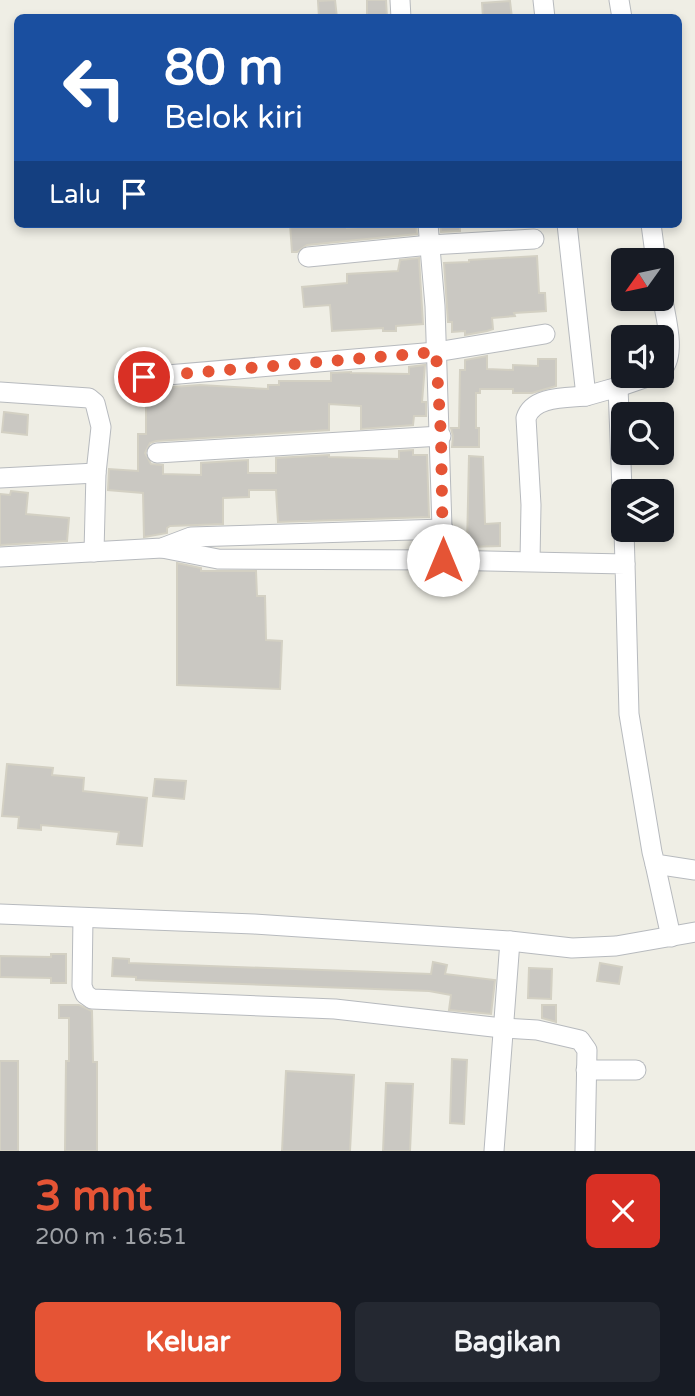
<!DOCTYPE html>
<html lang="id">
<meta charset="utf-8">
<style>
:root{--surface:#171b24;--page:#242831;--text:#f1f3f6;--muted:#9ea1a6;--accent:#e55435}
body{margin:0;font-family:"Varela Round",sans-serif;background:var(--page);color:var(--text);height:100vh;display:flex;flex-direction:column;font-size:26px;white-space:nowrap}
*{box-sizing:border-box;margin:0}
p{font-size:23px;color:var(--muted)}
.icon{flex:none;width:38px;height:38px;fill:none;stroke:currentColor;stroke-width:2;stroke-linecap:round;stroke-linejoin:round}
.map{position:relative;height:1151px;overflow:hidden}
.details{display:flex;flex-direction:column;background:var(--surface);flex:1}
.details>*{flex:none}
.banner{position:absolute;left:14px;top:14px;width:668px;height:214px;border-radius:10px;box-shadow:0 4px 10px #0003;background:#1a4fa0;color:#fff;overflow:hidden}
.needle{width:46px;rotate:237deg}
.tools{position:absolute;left:611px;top:248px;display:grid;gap:14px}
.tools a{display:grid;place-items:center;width:63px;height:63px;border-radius:10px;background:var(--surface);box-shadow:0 4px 10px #0003;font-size:35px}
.pin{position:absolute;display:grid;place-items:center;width:60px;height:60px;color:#fff;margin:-30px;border:4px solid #fff;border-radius:50%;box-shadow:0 2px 7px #0007}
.me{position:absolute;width:77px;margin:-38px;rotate:0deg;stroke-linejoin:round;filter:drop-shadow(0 0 5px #0008)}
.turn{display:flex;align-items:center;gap:24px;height:147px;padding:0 35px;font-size:32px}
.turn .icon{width:91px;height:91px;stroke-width:2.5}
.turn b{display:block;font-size:49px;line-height:60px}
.then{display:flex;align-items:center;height:66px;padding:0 35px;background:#0003;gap:14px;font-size:26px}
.round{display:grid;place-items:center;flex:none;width:74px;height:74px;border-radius:10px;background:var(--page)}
.summary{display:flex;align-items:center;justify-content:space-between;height:119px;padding:0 35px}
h1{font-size:42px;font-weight:800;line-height:52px;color:var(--accent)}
.cta{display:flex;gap:14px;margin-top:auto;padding:14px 35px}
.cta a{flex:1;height:80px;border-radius:10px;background:var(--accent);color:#fff;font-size:28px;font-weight:800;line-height:80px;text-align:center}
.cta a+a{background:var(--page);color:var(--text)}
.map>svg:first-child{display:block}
.building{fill:#cac8c2;stroke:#d3d0c3;stroke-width:2}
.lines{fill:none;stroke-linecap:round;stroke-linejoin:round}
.minor-casing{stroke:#b7babe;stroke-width:21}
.minor{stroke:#fff;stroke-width:19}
.route{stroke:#e55435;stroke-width:12;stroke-dasharray:0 21.6}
</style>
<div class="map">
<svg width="695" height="1151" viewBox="0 0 695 1151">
<rect width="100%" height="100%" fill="#efeee5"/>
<g class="building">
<path d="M335 0 337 18H319L318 1Z"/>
<path d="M367 0H386L387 18H367Z"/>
<path d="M510 1 512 18H483L482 3Z"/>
<path d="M290 224H347V228L375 226V224H416L417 234 307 245 297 252H292Z"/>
<path d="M440 224H460V231L441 232Z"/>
<path d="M537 256 539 293H545L546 311 514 313 515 316 492 318 493 329 487 331 465 335V331L452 332V322H448L444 263 469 262V260Z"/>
<path d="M419 258 423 324 396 326V331H383V328L332 331 330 305 304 307 302 287 347 283V274L398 271 400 260Z"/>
<path d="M487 356V369L513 370V365L538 366V359H556V386L532 393H513V389H480V393H476V428H479V447H452L453 436 451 428H459L460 370H465V360Z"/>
<path d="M425 365 422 402H426V416H414L413 425 361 429V406L329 404V430L156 441 150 443 145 453 151 464 163 465V474L201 475V463L248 460V473H276V458L329 455V457L399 459V451L413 450V455H427L429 517 278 522 276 490H249V497L223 498V524L170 526 167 528V533L144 537 143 493 108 490 109 469 138 471V434H146V403L138 402V388L145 389 200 385 268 389V385H279V381H331V373L351 372V373L409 374V367Z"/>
<path d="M4 412 28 415 27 435 2 432Z"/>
<path d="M469 456 483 457 485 524 500 523V546L467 547Z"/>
<path d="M11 491 28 493 26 514 69 518 67 541 0 545V494L10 495Z"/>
<path d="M177 563 201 568V571H256L257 596H265L266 640 282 641 280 689 177 685Z"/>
<path d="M7 764 53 768 52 775 84 778 83 791 147 798 142 846 117 844 119 832 41 825V830L18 828 19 817 2 816Z"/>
<path d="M155 779 186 781 184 799 153 796Z"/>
<path d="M51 954H66V983H51V978L0 977V956L51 957Z"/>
<path d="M113 958 129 959V963L431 974 433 962 447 965 445 974 495 980 491 1014 449 1010 451 995 429 991 136 980V977L112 976Z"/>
<path d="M600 963 622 967 619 984 597 981Z"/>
<path d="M529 968 552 969 551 999 528 998Z"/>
<path d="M59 1005H79L92 1011 93 1062H97V1151H65L66 1061H69V1018H59Z"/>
<path d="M542 1005H556V1022L542 1018Z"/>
<path d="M452 1059 467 1060 464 1124 450 1123Z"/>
<rect x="0" y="1061" width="18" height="90"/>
<path d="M286 1071 354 1075 350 1151H282Z"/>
<path d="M386 1083 413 1084 410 1151H383Z"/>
</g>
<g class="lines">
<g class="minor-casing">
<g id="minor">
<path d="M400 0 401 18"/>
<path d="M543 0 545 18"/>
<path d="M619 0 622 18"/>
<path d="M428 224 435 306 443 560 625 564 629 714 652 852 655 864 695 870"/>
<path d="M567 224 586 396 618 387 623 515"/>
<path d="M651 224 656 261"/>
<path d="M308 257 430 245 534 239"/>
<path d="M662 295C665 316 677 353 662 370"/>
<path d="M144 377 436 352 545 334"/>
<path d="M618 387 650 376"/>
<path d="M0 392 89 398 95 403 101 427 96 473 94 552"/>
<path d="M157 453 441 436"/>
<path d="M0 478 96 473"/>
<path d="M624 530 625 564"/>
<path d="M162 548 218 559 443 560"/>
<path d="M0 557 162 548 191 537 443 529"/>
<path d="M530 561 531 505 526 418C533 396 566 398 586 396"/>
<path d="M655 864 671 937"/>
<path d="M0 914 254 924 510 941 572 948 616 946 695 932"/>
<path d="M83 918 82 986 85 994 92 999 335 1009 502 1028 537 1030 580 1040 587 1050 585 1151"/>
<path d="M586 1070H636"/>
<path d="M494 1151 510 941"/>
</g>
</g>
<use href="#minor" class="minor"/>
</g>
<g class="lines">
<path class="route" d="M144 377 436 352 441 436 443 560"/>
</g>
</svg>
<div class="tools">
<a><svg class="needle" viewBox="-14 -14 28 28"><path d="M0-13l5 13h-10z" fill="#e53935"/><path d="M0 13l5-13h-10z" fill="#9ea1a6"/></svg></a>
<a><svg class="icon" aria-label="sound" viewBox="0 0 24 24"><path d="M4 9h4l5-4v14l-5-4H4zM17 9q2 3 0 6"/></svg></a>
<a><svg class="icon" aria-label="search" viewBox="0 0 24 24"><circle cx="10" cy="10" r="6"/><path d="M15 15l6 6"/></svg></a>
<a><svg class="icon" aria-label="layers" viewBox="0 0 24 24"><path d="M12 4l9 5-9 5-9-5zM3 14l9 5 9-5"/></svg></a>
</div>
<div class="pin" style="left:144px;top:377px;background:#d93025"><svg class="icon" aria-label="arrive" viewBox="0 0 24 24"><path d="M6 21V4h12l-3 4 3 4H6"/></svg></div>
<svg class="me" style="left:443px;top:560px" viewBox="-20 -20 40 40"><circle r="19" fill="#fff"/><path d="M0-13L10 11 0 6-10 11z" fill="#e55435"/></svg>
<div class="banner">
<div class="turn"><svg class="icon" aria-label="left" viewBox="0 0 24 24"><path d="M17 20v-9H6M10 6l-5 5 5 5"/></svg><div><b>80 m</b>Belok kiri</div></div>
<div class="then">Lalu<svg class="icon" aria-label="arrive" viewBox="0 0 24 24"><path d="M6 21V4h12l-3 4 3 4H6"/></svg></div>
</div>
</div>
<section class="details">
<div class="summary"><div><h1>3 mnt</h1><p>200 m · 16:51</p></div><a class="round" style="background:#d93025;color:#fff"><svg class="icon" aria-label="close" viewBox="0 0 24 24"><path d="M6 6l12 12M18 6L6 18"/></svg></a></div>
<div class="cta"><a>Keluar</a><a>Bagikan</a></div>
</section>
